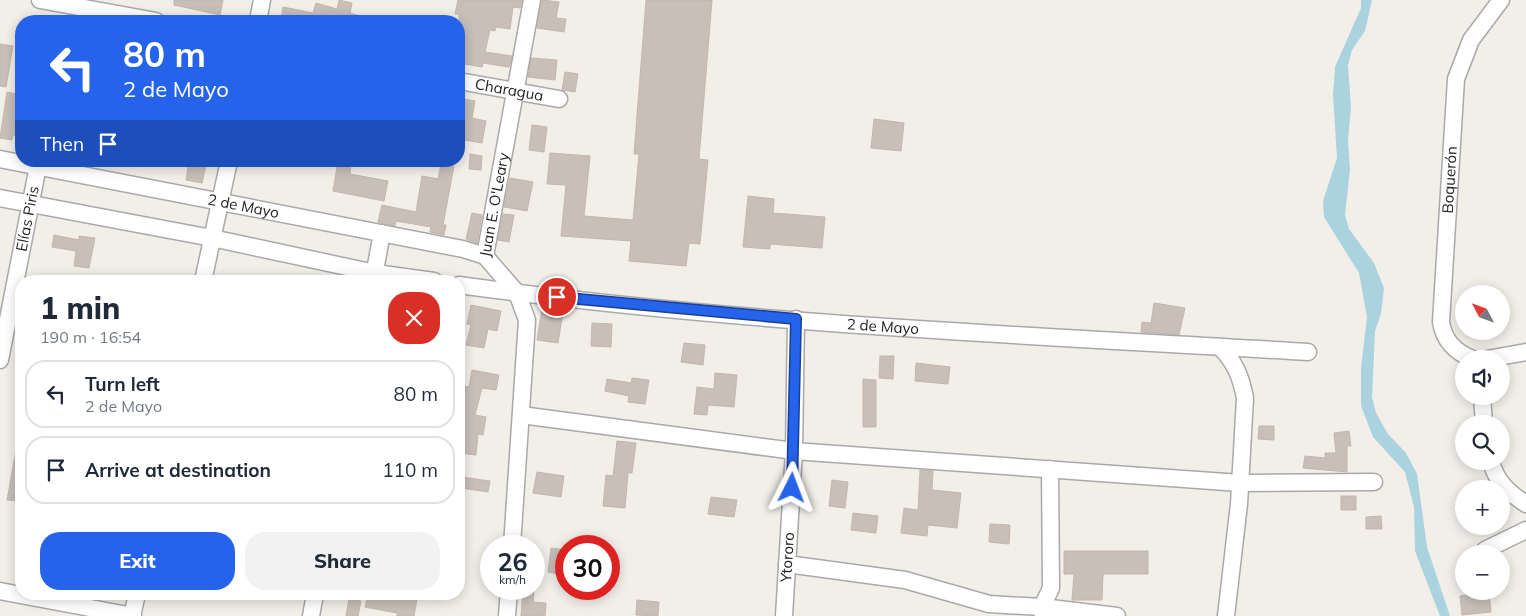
<!DOCTYPE html>
<meta charset="utf-8">
<style>
:root{--surface:#fff;--page:#f2f2f3;--text:#1f2937;--muted:#747a83;--line:#e0e1e3;--accent:#2563eb}
body{margin:0;font-family:Mulish,sans-serif;background:var(--page);color:var(--text);height:100vh;display:flex;flex-direction:column;font-size:19px;white-space:nowrap}
*{box-sizing:border-box;margin:0}
p{font-size:16px;color:var(--muted)}
.icon{flex:none;width:28px;height:28px;fill:none;stroke:currentColor;stroke-width:2;stroke-linecap:round;stroke-linejoin:round}
.map{position:relative;flex:1;overflow:hidden}
.sheet{position:absolute;left:15px;top:275px;width:450px;height:325px;display:flex;flex-direction:column;background:var(--surface);border-radius:20px;box-shadow:0 2px 12px #0003}
.sheet>*{flex:none}
.banner{position:absolute;left:15px;top:15px;width:450px;height:152px;border-radius:20px;box-shadow:0 2px 12px #0003;background:#2563eb;color:#fff;overflow:hidden}
.needle{width:32px;rotate:311deg}
.fabs{position:absolute;left:1455px;top:285px;display:grid;gap:10px}
.fabs a{display:grid;place-items:center;width:55px;height:55px;border-radius:50%;background:var(--surface);box-shadow:0 2px 12px #0003;font-size:25px}
.speed{position:absolute;left:480px;top:535px;display:flex;gap:10px;font-size:25px;font-weight:700;text-align:center}
.speed>*{display:grid;place-content:center;width:65px;height:65px;border-radius:50%;background:var(--surface);box-shadow:0 2px 12px #0003;line-height:1}
.speed small{font-size:12px;font-weight:400}
.speed .limit{border:8px solid #d22;background:#fff;color:#111}
.pin{position:absolute;display:grid;place-items:center;width:42px;height:42px;color:#fff;margin:-21px;border:2px solid #fff;border-radius:50%;box-shadow:0 1px 5px #0007}
.me{position:absolute;width:55px;margin:-28px;rotate:3deg;stroke-linejoin:round;filter:drop-shadow(0 0 4px #0008)}
.turn{display:flex;align-items:center;gap:18px;height:105px;padding:0 25px;font-size:22px}
.turn .icon{width:65px;height:65px;stroke-width:2.5}
.turn b{display:block;font-size:35px;line-height:42px}
.then{display:flex;align-items:center;height:48px;padding:0 25px;background:#0003;gap:10px;font-size:19px}
.round{display:grid;place-items:center;flex:none;width:52px;height:52px;border-radius:20px;background:var(--page)}
.overview{display:flex;align-items:center;justify-content:space-between;height:85px;padding:0 25px}
h1{font-size:30px;font-weight:800;line-height:38px}
.action{display:flex;gap:10px;margin-top:auto;padding:10px 25px}
.action a{flex:1;height:58px;border-radius:20px;background:var(--accent);color:#fff;font-size:20px;font-weight:800;line-height:58px;text-align:center}
.action a+a{background:var(--page);color:var(--text)}
ul{padding:0;list-style:none}
li{display:flex;align-items:center;gap:15px;height:68px;margin:0 10px 8px;padding:0 15px;border:2px solid var(--line);border-radius:20px}
li div{flex:1}
li b{display:block;font-size:19px}
li em{font-style:normal}
.map>svg:first-child{display:block}
.water{fill:#aad3df}
.building{fill:#c7bfb8;stroke:#c4b6ab}
.lines{fill:none;stroke-linecap:round;stroke-linejoin:round}
.minor-casing{stroke:#a9a9a9;stroke-width:19}
.minor{stroke:#fff;stroke-width:16}
.route-casing{stroke:#184099;stroke-width:12}
.route{stroke:#2563eb;stroke-width:9}
.labels{text-anchor:middle;stroke-width:4.5;stroke-linejoin:round;paint-order:stroke}
.street-label{font-size:15px;fill:#222;stroke:#fff}
</style>
<div class="map">
<svg width="1526" height="616" viewBox="0 0 1526 616">
<rect width="100%" height="100%" fill="#f2efe9"/>
<path class="water" d="M1361 0H1372L1365 31 1352 50 1348 65 1351 107 1348 140 1350 170 1345 215 1349 229 1374 263 1384 288 1381 314 1375 331 1372 397 1376 413 1388 434 1406 453 1417 474 1427 547 1450 616H1440L1415 551 1414 507 1405 472 1373 437 1361 406V368L1367 317 1359 273 1324 217 1323 201 1337 158 1333 95 1335 67 1361 8Z"/>
<g class="building">
<path d="M174 0H223L220 15 174 5Z"/>
<path d="M339 0 352 3 350 13 367 18V21L281 20 283 7 313 13 316 3 337 9Z"/>
<path d="M458 0H522L520 8 513 7 510 29 496 27 495 31 490 30 485 52 512 56 509 67 483 63 482 67 459 63V14H455Z"/>
<path d="M542 0 559 2 556 18 566 19 564 32 537 28Z"/>
<path d="M646 0H712L699 159 708 160 700 244 689 243 686 266 629 261 631 241 561 236 566 185 547 184 550 153 590 156 584 216 633 220 639 154H634Z"/>
<path d="M0 44 13 46 6 87 0 86Z"/>
<path d="M531 58 557 60 555 80 528 77Z"/>
<path d="M565 72 578 74 575 92 562 90Z"/>
<path d="M7 92 21 95V137L13 135 12 140 0 138Z"/>
<path d="M463 99 475 101 472 118 486 121 482 143 459 139V122Z"/>
<path d="M874 119 904 123 901 151 871 148Z"/>
<path d="M532 125 547 127 544 152 529 150Z"/>
<path d="M470 154 482 156 481 170 469 169Z"/>
<path d="M189 161H207L202 183 186 180Z"/>
<path d="M338 161 351 163 350 174 388 181 384 201 333 191Z"/>
<path d="M441 164 454 166 443 225H446L444 235 430 232 431 227 396 221 395 226 378 222 382 205 416 212 422 176 438 179Z"/>
<path d="M510 178 533 182 527 211 504 207Z"/>
<path d="M748 196 774 199 773 213 825 217 822 248 770 244V249L743 247Z"/>
<path d="M472 213 482 215 477 243 466 239Z"/>
<path d="M503 214 514 215 509 242 498 240Z"/>
<path d="M54 235 79 240V236L95 238 89 268 74 266 76 251 52 247Z"/>
<path d="M1154 303 1185 308 1179 335 1141 332 1142 322 1151 323Z"/>
<path d="M471 305 501 311 497 331 488 329 484 348 466 345 471 325 467 324Z"/>
<path d="M542 309 563 312 558 343 537 340Z"/>
<path d="M592 323 612 324 611 347 591 346Z"/>
<path d="M684 343 705 345 703 365 681 362Z"/>
<path d="M880 356H894L893 379 879 378Z"/>
<path d="M916 363 950 367 948 384 915 381Z"/>
<path d="M472 370 499 375 496 390 482 388 475 415 486 417 483 435 478 434 476 455 459 453V385L469 387Z"/>
<path d="M715 373 737 375 734 407 708 405 707 415 694 414 697 387 714 389Z"/>
<path d="M632 378 649 380 645 404 628 402 629 396 605 391 607 379 631 383Z"/>
<path d="M863 379 876 380V427H863Z"/>
<path d="M1259 426H1274V440L1258 439Z"/>
<path d="M1349 431 1351 446H1347V472L1303 468 1305 456 1325 458V453H1336L1334 433Z"/>
<path d="M617 441 636 443 632 473H628L625 508 603 506 606 475 613 476Z"/>
<path d="M16 450H21V501L7 500Z"/>
<path d="M920 470 933 471 932 490 961 493 957 528 928 525 927 536 901 533 904 508 918 510Z"/>
<path d="M537 472 564 476 561 497 533 493Z"/>
<path d="M462 477 490 481 488 492 461 488Z"/>
<path d="M832 480 848 482 845 508 829 506Z"/>
<rect x="1341" y="496" width="15" height="14"/>
<path d="M711 497 737 500 734 517 708 514Z"/>
<path d="M853 513 878 516 876 533 851 530Z"/>
<path d="M1381 516 1382 529H1366V517Z"/>
<path d="M990 524 1010 525 1009 544 989 542Z"/>
<path d="M551 548 566 550V575L548 572Z"/>
<path d="M1064 551H1148V574H1103L1102 600H1072L1074 574H1064Z"/>
<path d="M523 589H534L533 602 546 603 545 616H521Z"/>
<path d="M1489 592 1491 612 1462 615 1460 596Z"/>
<path d="M368 594H418L414 616H397V613L365 607Z"/>
<path d="M349 599 361 601 358 616H346Z"/>
<path d="M637 600 659 602 658 616 636 615Z"/>
</g>
<g class="lines">
<g class="minor-casing">
<g id="minor">
<path d="M40 0 156 21"/>
<path d="M258 21 262 0"/>
<path id="s1" d="M459 81 559 99"/>
<path id="s2" d="M0 159 463 249 485 256"/>
<path d="M0 198 212 238 375 273 434 281"/>
<path d="M485 256 517 293 527 320 512 546"/>
<path id="s3" d="M485 256 532 0"/>
<path d="M203 281 229 161"/>
<path d="M373 281 382 233"/>
<path id="s4" d="M459 285C740 324 1025 335 1308 352"/>
<path d="M1220 347C1235 362 1241 377 1245 398L1239 504 1226 616"/>
<path id="s5" d="M1473 359C1455 352 1444 341 1441 322L1456 79 1471 40 1501 0"/>
<path d="M1487 359 1526 352"/>
<path id="s6" d="M0 360 38 166"/>
<path d="M1482 396 1484 424"/>
<path d="M521 415 794 451 1240 483 1374 482"/>
<path d="M1491 461C1496 482 1509 493 1526 504"/>
<path d="M1485 550 1526 530"/>
<path d="M787 564 905 580 989 604 1042 607 1117 616"/>
<path d="M0 591 133 616"/>
<path d="M132 616 137 594"/>
<path d="M311 616 315 594"/>
<path d="M507 616 509 589"/>
<path id="s7" d="M784 616 794 451 796 319"/>
<path d="M1043 616 1042 607 1051 588 1050 469"/>
</g>
</g>
<use href="#minor" class="minor"/>
</g>
<g class="lines">
<g class="route-casing">
<path id="route" d="M557 297 796 319 792 488"/>
</g>
<use href="#route" class="route"/>
</g>
<g class="labels">
<g class="street-label">
<text dy="5" stroke="none"><textPath href="#s1" startOffset="51">Charagua</textPath></text>
<text dy="5" stroke="none"><textPath href="#s5" startOffset="194">Boquerón</textPath></text>
<text dy="5" stroke="none"><textPath href="#s3" startOffset="52">Juan E. O'Leary</textPath></text>
<text dy="5" stroke="none"><textPath href="#s2" startOffset="248">2 de Mayo</textPath></text>
<text dy="5" stroke="none"><textPath href="#s6" startOffset="144">Elías Piris</textPath></text>
<text dy="5" stroke="none"><textPath href="#s4" startOffset="426">2 de Mayo</textPath></text>
<text dy="5" stroke="none"><textPath href="#s7" startOffset="59">Ytororo</textPath></text>
</g>
</g>
</svg>
<div class="fabs">
<a><svg class="needle" viewBox="-14 -14 28 28"><path d="M0-13l5 13h-10z" fill="#e53935"/><path d="M0 13l5-13h-10z" fill="#747a83"/></svg></a>
<a><svg class="icon" aria-label="sound" viewBox="0 0 24 24"><path d="M4 9h4l5-4v14l-5-4H4zM17 9q2 3 0 6"/></svg></a>
<a><svg class="icon" aria-label="search" viewBox="0 0 24 24"><circle cx="10" cy="10" r="6"/><path d="M15 15l6 6"/></svg></a>
<a>+</a>
<a>−</a>
</div>
<div class="speed"><div>26<small>km/h</small></div><div class="limit">30</div></div>
<div class="pin" style="left:557px;top:297px;background:#d93025"><svg class="icon" aria-label="arrive" viewBox="0 0 24 24"><path d="M6 21V4h12l-3 4 3 4H6"/></svg></div>
<svg class="me" style="left:792px;top:488px" viewBox="-20 -20 40 40"><path d="M0-17L14 15 0 8-14 15z" fill="#2563eb" stroke="#fff" stroke-width="4"/></svg>
<div class="banner">
<div class="turn"><svg class="icon" aria-label="left" viewBox="0 0 24 24"><path d="M17 20v-9H6M10 6l-5 5 5 5"/></svg><div><b>80 m</b>2 de Mayo</div></div>
<div class="then">Then<svg class="icon" aria-label="arrive" viewBox="0 0 24 24"><path d="M6 21V4h12l-3 4 3 4H6"/></svg></div>
</div>
<section class="sheet">
<div class="overview"><div><h1>1 min</h1><p>190 m · 16:54</p></div><a class="round" style="background:#d93025;color:#fff"><svg class="icon" aria-label="close" viewBox="0 0 24 24"><path d="M6 6l12 12M18 6L6 18"/></svg></a></div>
<ul>
<li><svg class="icon" aria-label="left" viewBox="0 0 24 24"><path d="M17 20v-9H6M10 6l-5 5 5 5"/></svg><div><b>Turn left</b><p>2 de Mayo</p></div><em>80 m</em></li>
<li><svg class="icon" aria-label="arrive" viewBox="0 0 24 24"><path d="M6 21V4h12l-3 4 3 4H6"/></svg><div><b>Arrive at destination</b></div><em>110 m</em></li>
</ul>
<div class="action"><a>Exit</a><a>Share</a></div>
</section>
</div>
